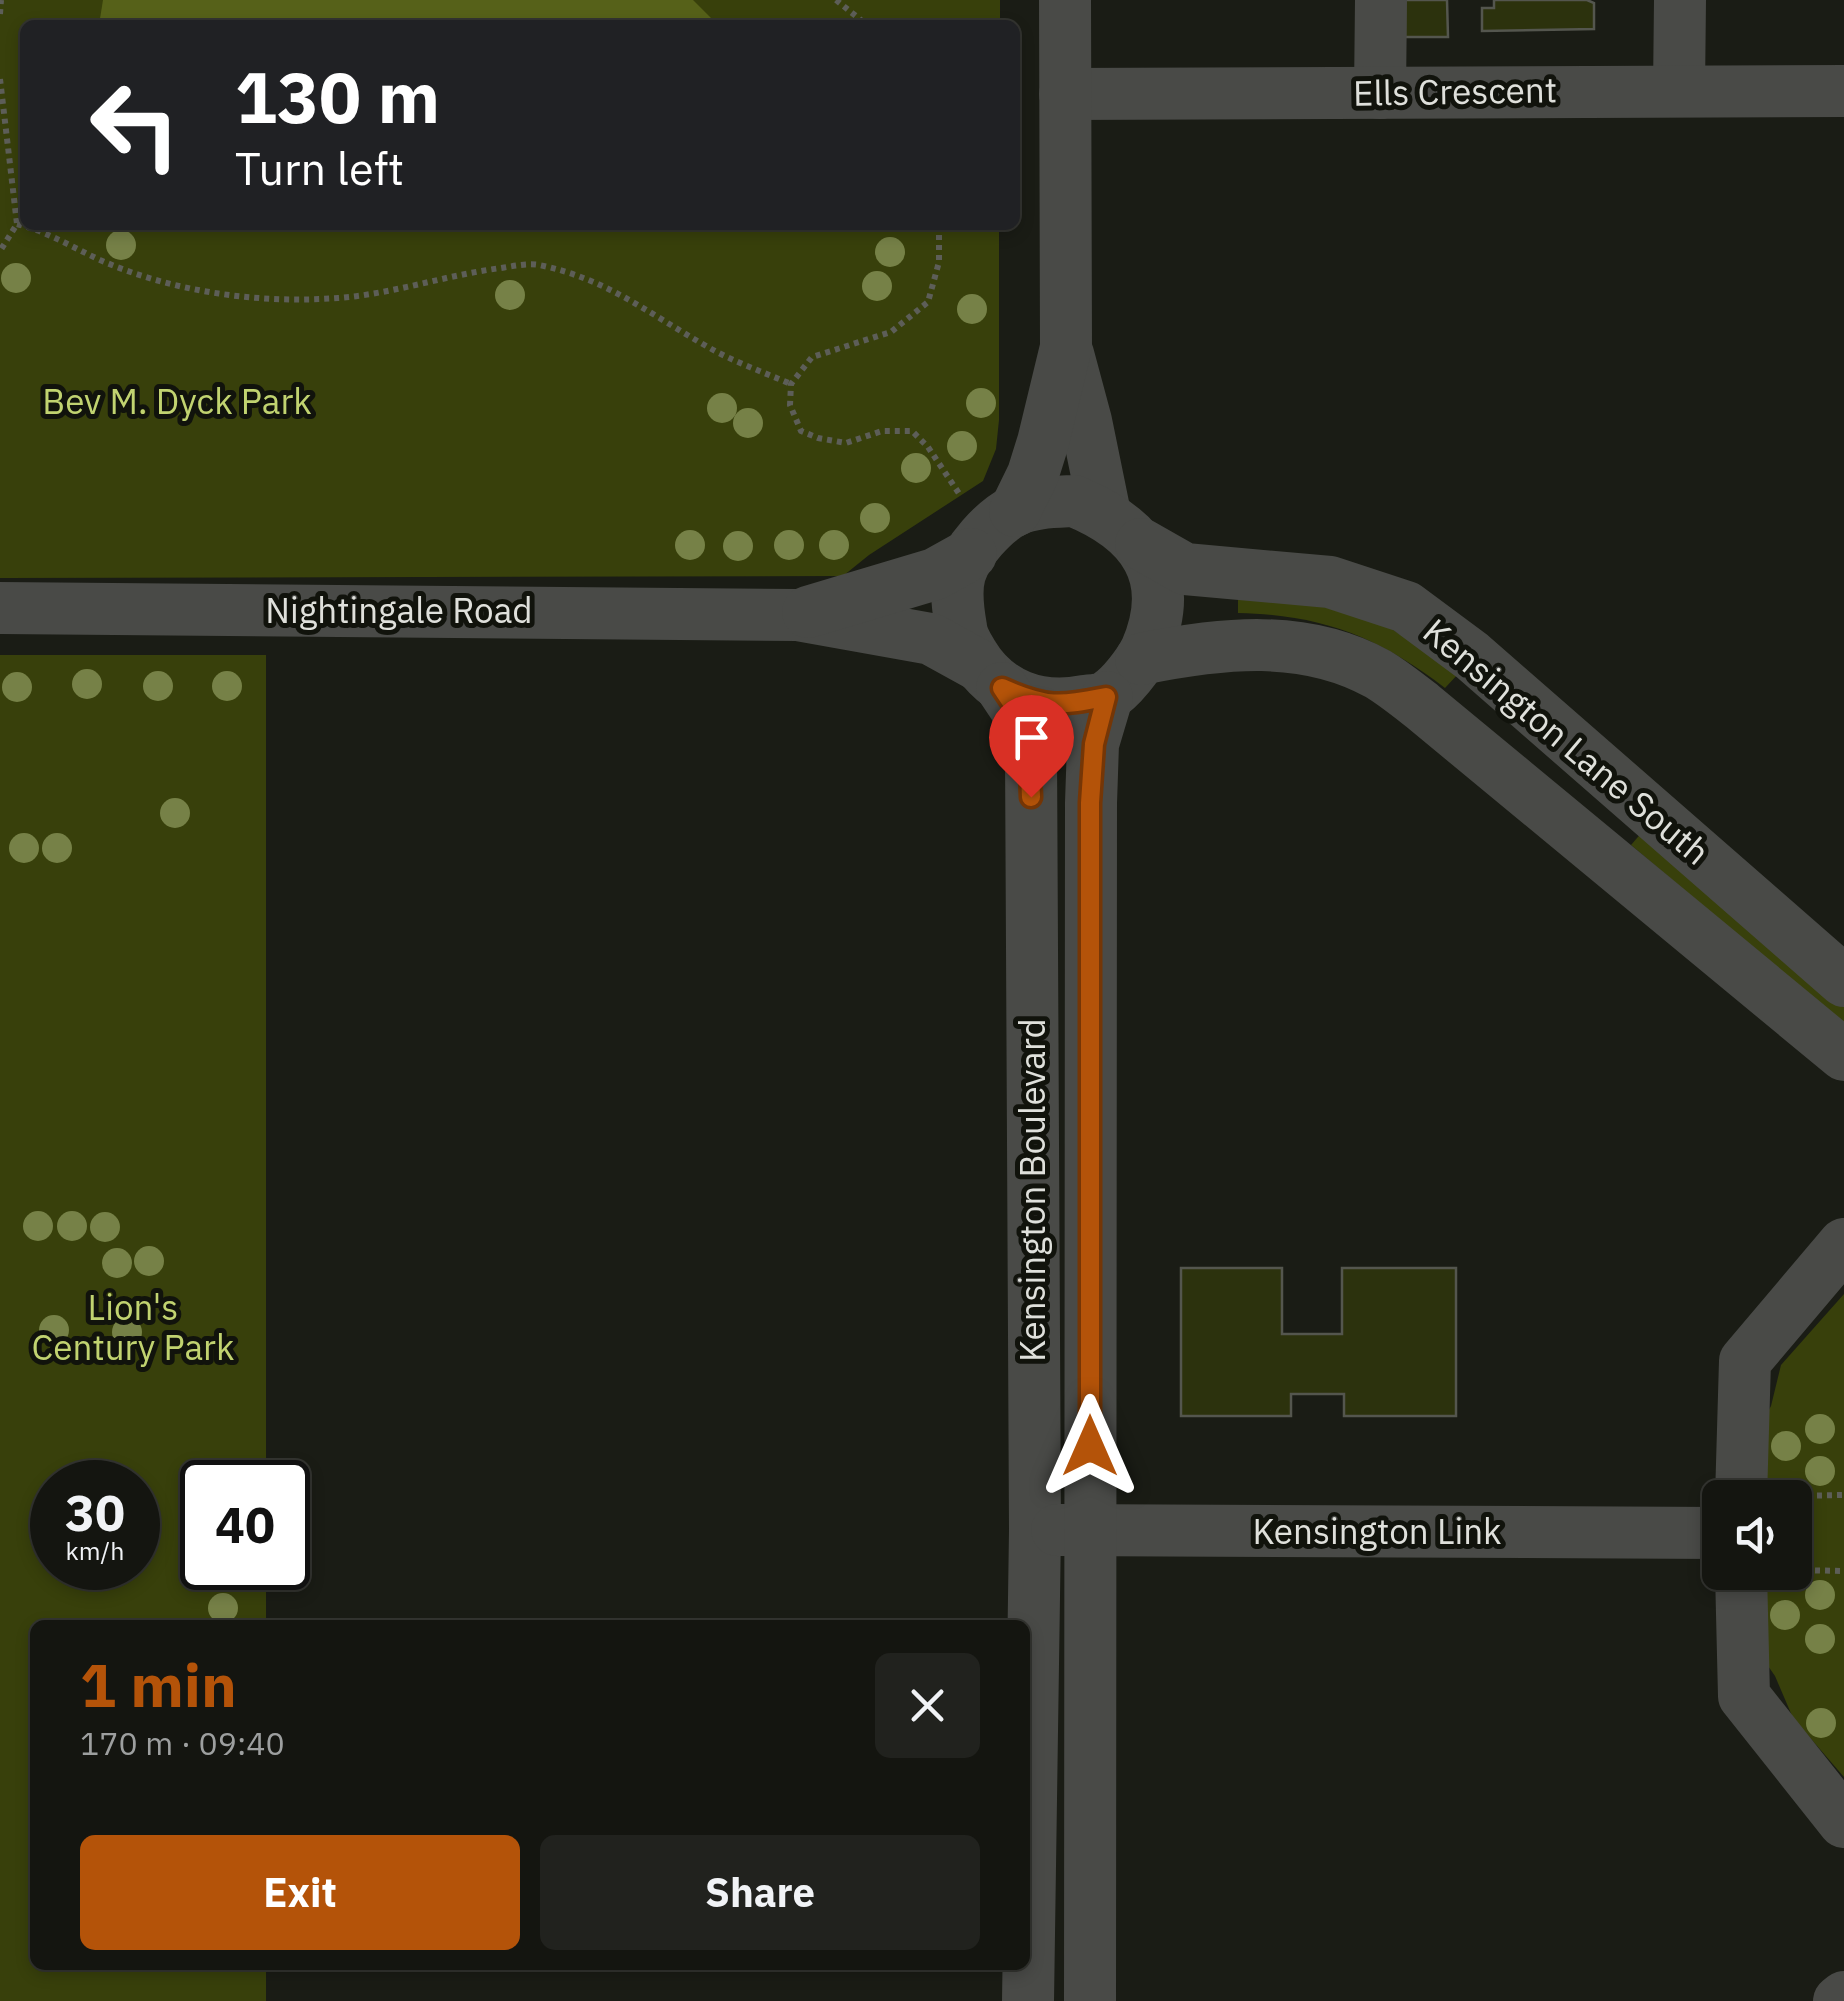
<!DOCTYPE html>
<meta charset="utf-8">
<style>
:root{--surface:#141510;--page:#21221e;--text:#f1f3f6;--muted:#9d9f9f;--line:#333430;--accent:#b45309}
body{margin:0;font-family:"IBM Plex Sans",sans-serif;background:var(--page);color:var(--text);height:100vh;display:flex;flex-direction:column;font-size:38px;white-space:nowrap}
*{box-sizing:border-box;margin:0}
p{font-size:32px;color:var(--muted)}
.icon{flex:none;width:55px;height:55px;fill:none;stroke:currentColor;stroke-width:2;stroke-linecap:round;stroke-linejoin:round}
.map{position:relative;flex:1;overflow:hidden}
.side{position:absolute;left:30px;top:1620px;width:1000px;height:350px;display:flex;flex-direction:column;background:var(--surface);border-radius:15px;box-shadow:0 5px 15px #0003,0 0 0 2px var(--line)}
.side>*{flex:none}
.guide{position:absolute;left:20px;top:20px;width:1000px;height:210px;border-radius:15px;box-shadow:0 5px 15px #0003,0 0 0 2px var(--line);background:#202124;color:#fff;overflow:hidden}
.controls{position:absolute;left:1702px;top:1480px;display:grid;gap:20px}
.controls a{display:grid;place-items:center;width:110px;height:110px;border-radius:15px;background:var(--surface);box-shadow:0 5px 15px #0003,0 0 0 2px var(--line);font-size:50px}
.speed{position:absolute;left:30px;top:1460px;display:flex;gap:20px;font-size:50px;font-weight:700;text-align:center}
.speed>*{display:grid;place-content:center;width:130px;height:130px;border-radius:50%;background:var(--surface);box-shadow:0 5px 15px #0003,0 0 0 2px var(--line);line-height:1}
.speed small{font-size:25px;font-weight:400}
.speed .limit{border:5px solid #111;border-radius:15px;background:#fff;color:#111}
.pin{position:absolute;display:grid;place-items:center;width:85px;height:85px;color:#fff;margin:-102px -42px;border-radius:50% 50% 50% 0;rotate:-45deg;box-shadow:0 0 10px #0007}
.pin .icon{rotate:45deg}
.me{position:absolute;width:110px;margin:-55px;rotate:0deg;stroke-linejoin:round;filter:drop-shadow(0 0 8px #0008)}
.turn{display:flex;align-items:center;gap:35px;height:210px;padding:0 50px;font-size:45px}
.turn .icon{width:130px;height:130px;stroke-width:2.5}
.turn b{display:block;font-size:70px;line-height:85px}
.round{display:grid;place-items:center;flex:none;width:105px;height:105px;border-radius:15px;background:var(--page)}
.summary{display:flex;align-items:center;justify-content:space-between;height:170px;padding:0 50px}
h1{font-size:60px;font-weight:800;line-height:75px;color:var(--accent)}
.action{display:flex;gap:20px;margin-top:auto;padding:20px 50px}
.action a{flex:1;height:115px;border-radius:15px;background:var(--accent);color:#fff;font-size:40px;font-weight:800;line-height:115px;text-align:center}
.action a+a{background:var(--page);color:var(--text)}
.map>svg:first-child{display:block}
.green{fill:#38400b;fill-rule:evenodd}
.water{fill:#566119}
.building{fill:#2c320d;stroke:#54564e;stroke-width:2.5}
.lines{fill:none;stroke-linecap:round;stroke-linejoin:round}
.path{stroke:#5d5e58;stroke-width:6;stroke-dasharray:5 5;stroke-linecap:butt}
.minor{stroke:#494a47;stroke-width:52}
.tree{fill:#768147}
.route-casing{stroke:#753606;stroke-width:25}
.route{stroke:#b45309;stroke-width:18}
.labels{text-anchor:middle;stroke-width:10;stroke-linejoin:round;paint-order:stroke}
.street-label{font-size:35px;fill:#dfe0db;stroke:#11130c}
.park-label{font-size:35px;fill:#c1d370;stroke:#11130c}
</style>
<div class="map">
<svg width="1844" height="2001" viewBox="0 0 1844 2001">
<rect width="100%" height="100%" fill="#1a1c15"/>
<g class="green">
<path d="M0 0H1000V25H25V225H999V420L996 449 983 481 869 555 843 576 0 578Z"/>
<path d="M1238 591 1372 616 1459 673 1445 688C1378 637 1323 615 1238 613Z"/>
<path d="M0 655H266V1482H202V1568H266V1625H35V1965H266V2001H0ZM138 1482V1568H52V1482Z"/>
<path d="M1644 830 1844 1003V1025L1631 845Z"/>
<path d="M1844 1294V1777L1793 1718 1775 1676 1759 1653 1760 1573 1795 1572V1498L1762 1497 1763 1421 1771 1406 1781 1365Z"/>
</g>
<path class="water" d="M103 0H693L718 25H99Z"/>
<g class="building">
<path d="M1405 0H1447L1448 37H1405Z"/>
<path d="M1494 0H1587L1594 3V29L1482 31V8H1494Z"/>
<path d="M1181 1268H1282V1334H1342V1268H1456V1416H1344V1394H1291V1416H1181Z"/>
</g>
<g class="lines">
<g class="path">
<path d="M836 0 867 25"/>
<path d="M0 14 1 0"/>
<path d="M0 79 17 224 0 251"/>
<path d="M17 224C48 232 72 247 100 260 173 292 259 304 338 298 393 294 446 275 501 268 514 266 527 263 539 265 608 279 649 314 708 347 734 362 763 372 791 384"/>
<path d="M939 225V262L928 302 891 332 812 357 791 384 790 405 801 431 818 438 846 443 882 431H912L928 447 960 495"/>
<path d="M1787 1496 1844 1495"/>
<path d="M1795 1570 1844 1571"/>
</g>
<g class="minor">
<path d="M1679 90 1680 0"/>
<path d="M1380 93 1381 0"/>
<path d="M1065 94 1844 91"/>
<path d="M1068 354 1086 421 1105 514"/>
<path d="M1074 501C1143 529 1178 576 1146 650 1139 664 1121 688 1107 696 1101 700 1091 700 1084 701 1040 710 997 695 973 655 968 646 962 638 961 627 958 610 955 591 960 574 967 551 993 522 1014 511 1032 502 1055 502 1074 501Z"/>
<path d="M1015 511 1033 474 1043 442 1066 347 1065 0"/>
<path d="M1141 544 1185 569 1330 582 1406 607 1472 656 1844 981"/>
<path d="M0 608 797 615 931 639 980 666"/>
<path d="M808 612 935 574 971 554"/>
<path d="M1141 659C1221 643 1304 633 1378 674 1393 683 1408 695 1422 706L1844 1055"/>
<path d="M1002 688 1028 727 1031 753 1035 1530 1028 2001"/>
<path d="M1741 1498 1745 1361 1844 1244"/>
<path d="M1057 1530 1720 1533"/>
<path d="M1741 1572 1744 1696 1844 1822"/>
<path d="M1090 2001 1091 803 1093 744 1107 697"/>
<path d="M1839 2001 1844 1997"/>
</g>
</g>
<g class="tree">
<circle cx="121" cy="245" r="15"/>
<circle cx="890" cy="252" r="15"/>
<circle cx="16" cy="278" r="15"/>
<circle cx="877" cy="286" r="15"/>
<circle cx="510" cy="295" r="15"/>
<circle cx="972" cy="309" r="15"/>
<circle cx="981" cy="403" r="15"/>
<circle cx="722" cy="408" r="15"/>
<circle cx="748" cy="423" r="15"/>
<circle cx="962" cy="446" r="15"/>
<circle cx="916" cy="468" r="15"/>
<circle cx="875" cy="518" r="15"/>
<circle cx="690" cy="545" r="15"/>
<circle cx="789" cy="545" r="15"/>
<circle cx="834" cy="545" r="15"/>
<circle cx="738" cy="546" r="15"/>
<circle cx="87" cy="684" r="15"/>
<circle cx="158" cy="686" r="15"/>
<circle cx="227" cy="686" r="15"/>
<circle cx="17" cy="687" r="15"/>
<circle cx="175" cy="813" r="15"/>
<circle cx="24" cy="848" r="15"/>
<circle cx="57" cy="848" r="15"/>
<circle cx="38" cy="1226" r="15"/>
<circle cx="72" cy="1226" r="15"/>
<circle cx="105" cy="1227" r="15"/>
<circle cx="149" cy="1261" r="15"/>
<circle cx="117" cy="1263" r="15"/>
<circle cx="54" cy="1330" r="15"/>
<circle cx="127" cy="1332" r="15"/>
<circle cx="1820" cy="1429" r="15"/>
<circle cx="1786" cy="1446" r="15"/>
<circle cx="1820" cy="1471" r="15"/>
<circle cx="1820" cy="1595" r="15"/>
<circle cx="223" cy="1608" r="15"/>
<circle cx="1785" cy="1615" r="15"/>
<circle cx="1820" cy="1639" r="15"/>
<circle cx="1821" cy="1723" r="15"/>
</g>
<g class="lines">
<g class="route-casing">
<path id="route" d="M1031 797 1028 727 1002 688C1047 708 1059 706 1106 697L1094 744 1090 803V1446"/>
</g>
<use href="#route" class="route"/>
</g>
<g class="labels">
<g class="street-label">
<text transform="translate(1455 92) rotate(-1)" y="12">Ells Crescent</text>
<text x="399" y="623">Nightingale Road</text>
<text transform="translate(1566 742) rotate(40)" y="12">Kensington Lane South</text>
<text transform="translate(1033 1190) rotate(-90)" y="12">Kensington Boulevard</text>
<text x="1377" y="1544">Kensington Link</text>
</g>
<g class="park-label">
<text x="177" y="414">Bev M. Dyck Park</text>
<text x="133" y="1320">Lion's<tspan x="133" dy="40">Century Park</tspan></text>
</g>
</g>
</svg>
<div class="controls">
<a><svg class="icon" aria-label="sound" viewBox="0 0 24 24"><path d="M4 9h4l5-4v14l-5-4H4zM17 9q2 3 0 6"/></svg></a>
</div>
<div class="speed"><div>30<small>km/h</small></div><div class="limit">40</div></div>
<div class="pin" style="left:1031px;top:797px;background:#d93025"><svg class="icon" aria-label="arrive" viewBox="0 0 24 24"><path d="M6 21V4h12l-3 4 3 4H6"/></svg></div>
<svg class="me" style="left:1090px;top:1446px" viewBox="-20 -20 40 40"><path d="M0-17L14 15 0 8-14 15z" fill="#b45309" stroke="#fff" stroke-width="4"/></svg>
<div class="guide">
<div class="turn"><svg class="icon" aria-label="left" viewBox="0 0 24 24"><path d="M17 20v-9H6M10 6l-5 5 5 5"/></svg><div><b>130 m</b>Turn left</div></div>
</div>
<section class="side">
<div class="summary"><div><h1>1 min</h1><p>170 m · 09:40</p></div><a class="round"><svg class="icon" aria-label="close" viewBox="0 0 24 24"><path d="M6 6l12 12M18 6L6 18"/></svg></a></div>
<div class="action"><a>Exit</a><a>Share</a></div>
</section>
</div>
